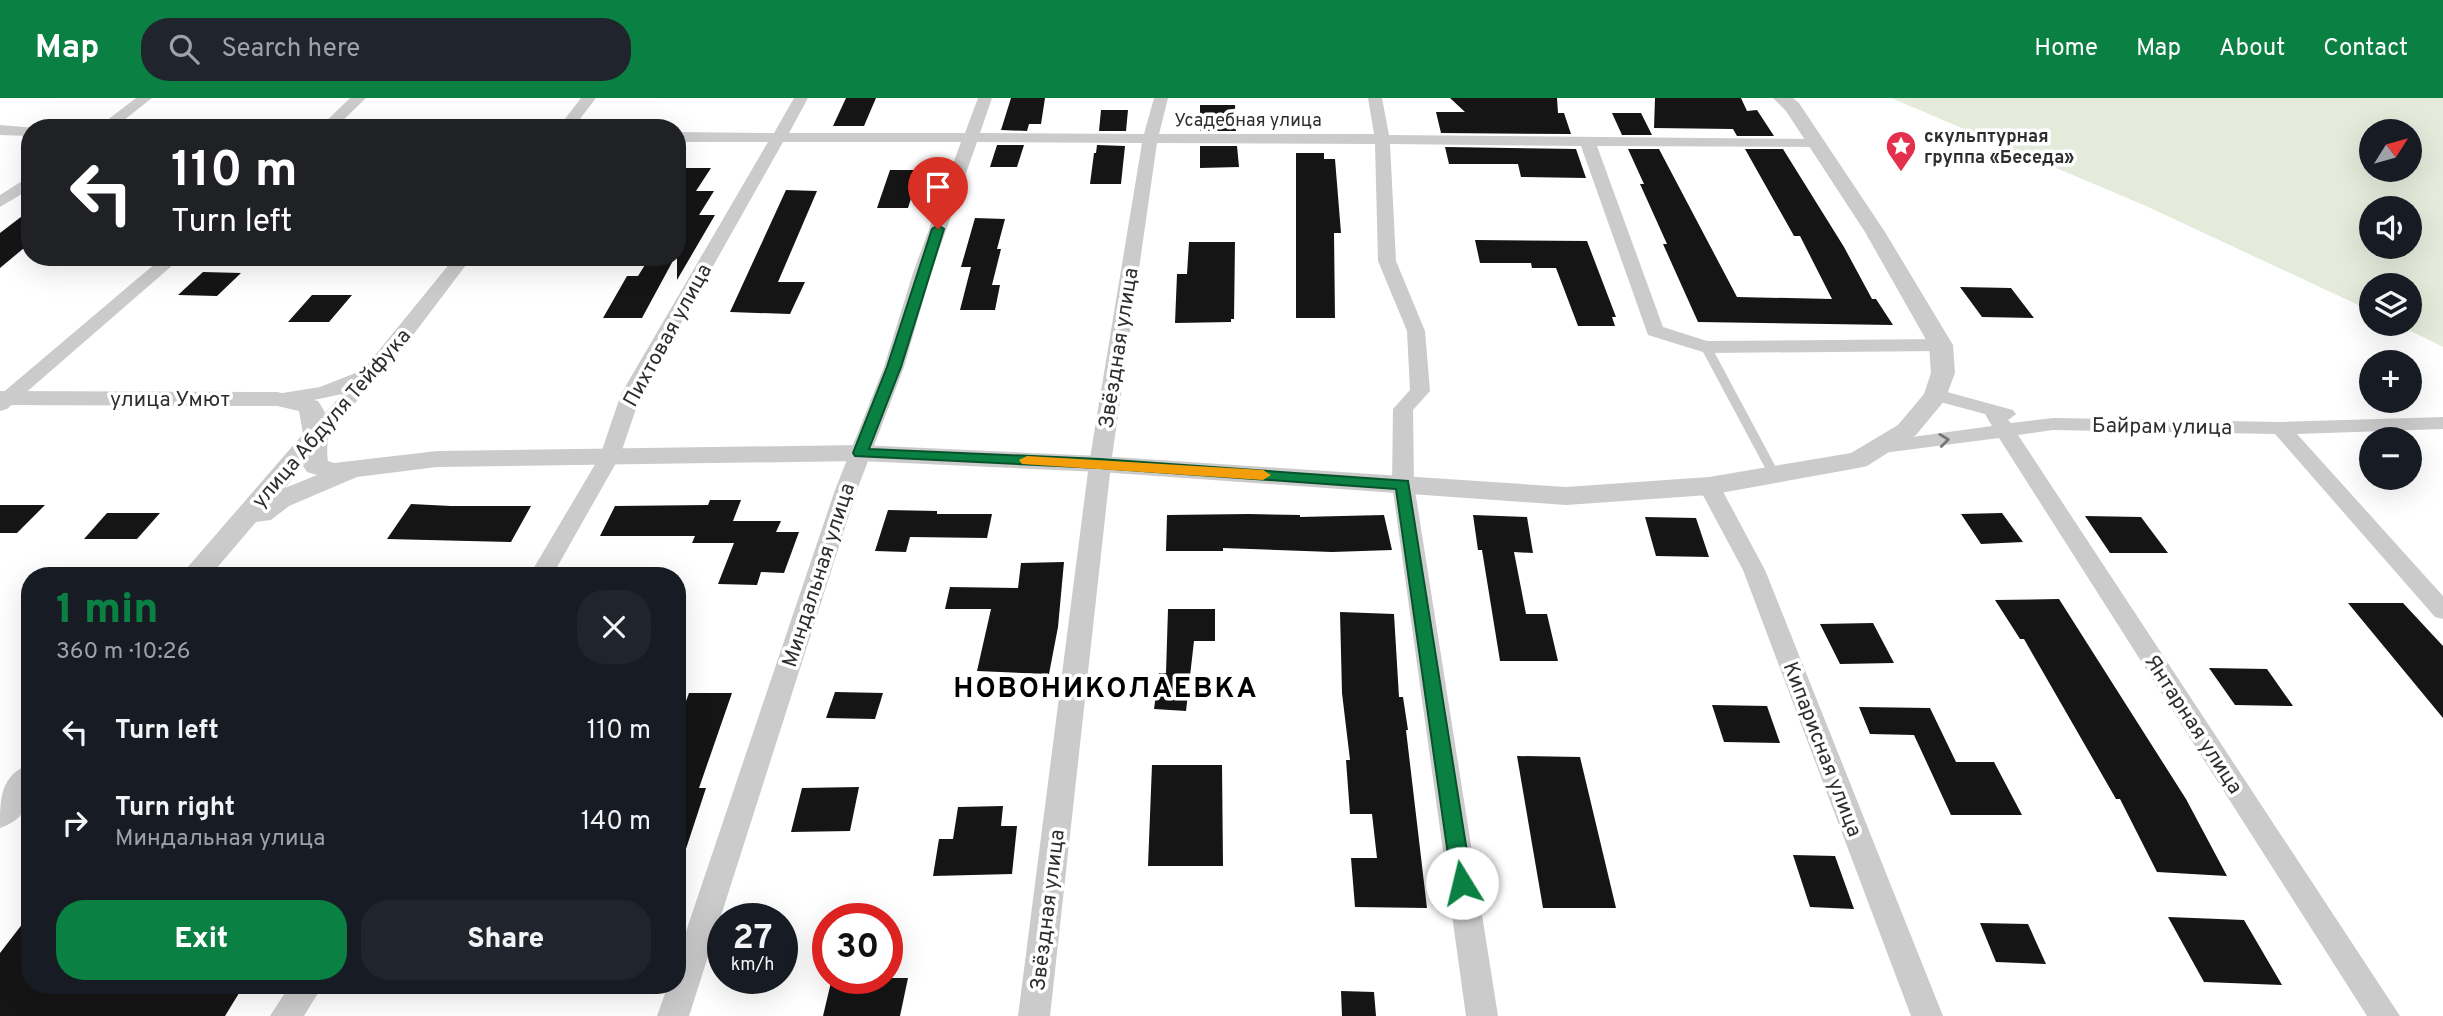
<!DOCTYPE html>
<meta charset="utf-8">
<style>
:root{--surface:#171b24;--page:#20242c;--text:#f1f3f6;--muted:#9ea1a6;--accent:#0b8043}
body{margin:0;font-family:Overpass,sans-serif;background:var(--page);color:var(--text);height:100vh;display:flex;flex-direction:column;font-size:26px;white-space:nowrap}
*{box-sizing:border-box;margin:0}
p{font-size:23px;color:var(--muted)}
.icon{flex:none;width:38px;height:38px;fill:none;stroke:currentColor;stroke-width:2;stroke-linecap:round;stroke-linejoin:round}
.map{position:relative;flex:1;overflow:hidden}
.side{position:absolute;left:21px;top:469px;width:665px;height:427px;display:flex;flex-direction:column;background:var(--surface);border-radius:28px;box-shadow:0 7px 28px #0002}
.side>*{flex:none}
.guide{position:absolute;left:21px;top:21px;width:665px;height:147px;border-radius:28px;box-shadow:0 7px 28px #0002;background:#202124;color:#fff;overflow:hidden}
.needle{width:46px;rotate:53deg}
.fabs{position:absolute;left:2359px;top:21px;display:grid;gap:14px}
.fabs a{display:grid;place-items:center;width:63px;height:63px;border-radius:50%;background:var(--surface);box-shadow:0 7px 28px #0002;font-size:35px}
.speed{position:absolute;left:707px;top:805px;display:flex;gap:14px;font-size:35px;font-weight:700;text-align:center}
.speed>*{display:grid;place-content:center;width:91px;height:91px;border-radius:50%;background:var(--surface);box-shadow:0 7px 28px #0002;line-height:1}
.speed small{font-size:18px;font-weight:400}
.speed .limit{border:10px solid #d22;background:#fff;color:#111}
.pin{position:absolute;display:grid;place-items:center;width:60px;height:60px;color:#fff;margin:-72px -30px;border-radius:50% 50% 50% 0;rotate:-45deg;box-shadow:0 0 7px #0007}
.pin .icon{rotate:45deg}
.me{position:absolute;width:77px;margin:-38px;rotate:351deg;stroke-linejoin:round;filter:drop-shadow(0 0 5px #0008)}
.turn{display:flex;align-items:center;gap:24px;height:147px;padding:0 35px;font-size:32px}
.turn .icon{width:91px;height:91px;stroke-width:2.5}
.turn b{display:block;font-size:49px;line-height:60px}
.round{display:grid;place-items:center;flex:none;width:74px;height:74px;border-radius:28px;background:var(--page)}
.headline{display:flex;align-items:center;justify-content:space-between;height:119px;padding:0 35px}
h1{font-size:42px;font-weight:800;line-height:52px;color:var(--accent)}
.button{display:flex;gap:14px;margin-top:auto;padding:14px 35px}
.button a{flex:1;height:80px;border-radius:28px;background:var(--accent);color:#fff;font-size:28px;font-weight:800;line-height:80px;text-align:center}
.button a+a{background:var(--page);color:var(--text)}
ul{padding:0;list-style:none}
li{display:flex;align-items:center;gap:21px;height:91px;padding:0 35px}
li div{flex:1}
li b{display:block;font-size:26px}
li em{font-style:normal}
header{display:flex;align-items:center;gap:42px;box-sizing:border-box;height:98px;padding:0 35px;background:var(--accent);color:#fff}
header strong{font-size:33px}
nav{display:flex;gap:38px;margin-inline-start:auto;font-size:24px}
.search{width:490px;height:63px;background:var(--page);display:flex;align-items:center;gap:18px;box-sizing:border-box;padding:0 24px;border-radius:28px;color:var(--muted);font-size:26px}
.map>svg:first-child{display:block}
.green{fill:#e5ebdb;fill-rule:evenodd}
.building{fill:#151515}
.lines{fill:none;stroke-linecap:round;stroke-linejoin:round}
.service{stroke:#cbcbcb;stroke-width:10}
.minor{fill:#cbcbcb;fill-rule:evenodd}
.tertiary{fill:#cbcbcb;fill-rule:evenodd}
.oneway{stroke:#757575}
.route{fill:#0b8043;stroke:#07532c;stroke-width:2}
.slow{fill:#f59e0b}
.labels{text-anchor:middle;stroke-width:7;stroke-linejoin:round;paint-order:stroke}
.far-street-label{font-size:18px;fill:#2e2e2e;stroke:#fff}
.far-poi-label{font-size:18px;font-weight:bold;fill:#2e2e2e;stroke:#fff;text-anchor:start}
.street-label{font-size:21px;fill:#2e2e2e;stroke:#fff}
.district-label{font-size:28px;font-weight:bold;letter-spacing:2px;fill:#000;stroke:#fff}
</style>
<header>
<strong>Map</strong>
<div class="search"><svg class="icon" aria-label="search" viewBox="0 0 24 24"><circle cx="10" cy="10" r="6"/><path d="M15 15l6 6"/></svg>Search here</div>
<nav><a>Home</a><a>Map</a><a>About</a><a>Contact</a></nav>
</header>
<div class="map">
<svg width="2443" height="918" viewBox="0 0 2443 918">
<rect width="100%" height="100%" fill="#fff"/>
<path class="green" d="M1891 0H2443V249L2397 226H2410V187H2371V213L2146 108ZM2371 33H2410V72H2371ZM2410 110V149H2371V110Z"/>
<g class="building">
<path d="M846 0H876L864 28H833Z"/>
<path d="M1011 0H1045L1041 26H1029L1027 33 1001 32Z"/>
<path d="M1450 0H1557L1558 15H1564L1571 36 1441 35 1436 14H1465Z"/>
<path d="M1655 0H1741L1747 13 1757 12 1774 38H1737L1733 31 1654 30Z"/>
<path d="M1200 7H1235L1236 33H1200Z"/>
<path d="M1101 12H1128L1126 33H1099Z"/>
<path d="M1612 15H1641L1652 37H1622Z"/>
<path d="M997 47H1024L1017 69H990Z"/>
<path d="M1097 47 1125 48 1121 86H1090L1094 55H1096Z"/>
<path d="M1200 48H1237L1239 69 1200 70Z"/>
<path d="M1445 49 1576 51 1586 80 1521 79 1518 66H1449Z"/>
<path d="M1628 51H1659L1737 199 1832 201 1800 138H1794L1745 51H1783L1844 149 1872 201H1876L1893 227 1698 224 1663 146H1667L1640 86H1644Z"/>
<path d="M1296 55H1324V61H1335L1341 135H1334L1335 220H1296Z"/>
<path d="M677 70H711L696 93H714L699 117H715L677 182Z"/>
<path d="M890 72H920L908 110H877Z"/>
<path d="M786 92 817 93 778 184H805L790 216 730 214Z"/>
<path d="M30 112V145L0 170V135Z"/>
<path d="M975 120 1005 121 997 151H1001L992 187H1000L995 212H960L971 169H961Z"/>
<path d="M1475 142 1587 143 1616 219H1612L1615 228H1578L1556 170H1532L1531 165H1480Z"/>
<path d="M1189 144H1235L1234 221H1231V224L1175 225 1177 176H1187Z"/>
<path d="M650 159H675L642 220H603L627 178H638Z"/>
<path d="M203 174 241 175 217 198 178 197Z"/>
<path d="M1960 189 2011 190 2034 220 1982 219Z"/>
<path d="M312 197H352L329 224H288Z"/>
<path d="M710 402H741L733 423H781L776 434H799L784 475 761 474 757 487 718 486 734 445H692L695 438H600L615 408 708 407Z"/>
<path d="M411 406 451 408H531L511 444 387 441Z"/>
<path d="M0 407H45L17 435H0Z"/>
<path d="M888 412 937 413V416H992L987 440 910 439 906 454 875 453Z"/>
<path d="M107 415H160L137 441H84Z"/>
<path d="M2002 415 2023 444 1981 446 1961 416Z"/>
<path d="M1249 416 1300 417V419L1384 417 1392 452 1332 454 1223 450V453H1166L1167 417Z"/>
<path d="M1473 417 1527 419 1533 455 1514 454 1526 516H1547L1558 563H1500L1482 452H1478Z"/>
<path d="M2085 418 2141 419 2168 455H2110Z"/>
<path d="M1645 419 1696 420 1709 459 1656 458Z"/>
<path d="M1064 464 1058 529 1049 576 977 573 991 511H945L950 489 1018 490 1021 465Z"/>
<path d="M2059 501 2186 701 2227 778 2157 774 2120 701H2116L2024 541H2020L1995 502Z"/>
<path d="M2348 505H2403L2443 548V620Z"/>
<path d="M1168 511H1215V543H1194L1186 613 1154 611 1159 575H1166Z"/>
<path d="M1340 514 1394 516 1399 599H1403L1408 632H1406L1427 810 1355 809 1351 760H1377L1372 716H1350L1346 662H1350L1342 595Z"/>
<path d="M1873 525 1894 565 1840 566 1820 526Z"/>
<path d="M2209 570 2267 571 2293 608 2235 607Z"/>
<path d="M835 594 883 595 875 621 826 620Z"/>
<path d="M689 595H732L699 690H706L682 763H677V627Z"/>
<path d="M1712 607 1767 608 1780 645 1724 644Z"/>
<path d="M1859 609 1930 610 1956 664H1994L2022 717H1951L1914 637 1870 636Z"/>
<path d="M1517 658 1580 659 1616 810H1543Z"/>
<path d="M1152 667H1222L1223 768H1148Z"/>
<path d="M859 689 850 733 791 734 802 690Z"/>
<path d="M1003 708 1001 728H1017L1012 776 933 778 939 741H953L958 709Z"/>
<path d="M1793 757 1835 758 1854 811 1810 809Z"/>
<path d="M30 816V887H244L225 918H0V855Z"/>
<path d="M2168 819 2244 822 2282 887 2204 884Z"/>
<path d="M1980 825 2028 826 2046 866 1996 864Z"/>
<path d="M832 880H908L900 918H823Z"/>
<path d="M1341 893 1374 894 1376 918H1342Z"/>
</g>
<g class="lines">
<path class="service" d="M1706 249 1775 378"/>
<g class="minor">
<path d="M136 0H152L114 30H97Z"/>
<path d="M350 0H366L335 30H319Z"/>
<path d="M581 0H596L573 30H558Z"/>
<path d="M794 0H808L789 35H965L978 0H992L980 35 1144 36 1154 0H1168L1159 36H1374L1368 0H1382L1389 37 1818 41 1826 46 1823 49 1597 48 1663 229 1707 243 1941 241 1950 247 1941 253 1706 255 1648 237 1581 48 1390 46 1396 163 1425 233 1430 293 1413 312 1414 386 1498 918H1466L1392 386 1393 311 1410 292 1407 233 1378 163 1375 46 1157 45 1111 366 1050 918H1018L1089 366 1142 45 977 44 931 175 904 269 857 392 689 918H657L668 887H677V860L835 392 884 269 913 175 961 44H783L641 296 620 358 552 478H529L600 358 621 296 768 44H677V34L774 35Z"/>
<path d="M0 27 35 30H30V38L0 37Z"/>
<path d="M30 78V91L0 109V97Z"/>
<path d="M163 159H182L7 311 0 313V297Z"/>
<path d="M455 159H472L401 253 325 339H311L308 335 342 296 300 305H270L267 301 270 297 320 289 363 272Z"/>
<path d="M1936 291 2013 312 2016 316 2008 322 2011 325 2053 320 2281 324 2443 319V331L2297 336 2443 498V521L2435 519 2275 336 2053 332 2018 337 2400 918H2367L1999 340 1883 355 1876 354 1873 349 1876 344 1883 343 1992 328 1985 316 1929 301 1926 297 1929 293Z"/>
<path d="M1709 381 1717 383 1720 388 1765 472 1943 918H1911L1743 472 1698 388 1701 383Z"/>
<path d="M290 887H323L304 918H270Z"/>
</g>
<g class="tertiary">
<path d="M1773 0H1793L1799 5 1885 134 1953 247 1955 275 1945 302 1916 337 1867 368 1858 370 1709 397 1566 407 1100 374 860 363 437 369 357 379 289 408 271 422 256 424 210 478H180L303 336 299 313 277 308 0 307V293L277 294 318 303C337 330 324 336 328 363L334 365 437 353 860 347 1100 358 1566 389 1709 379 1851 355 1898 327 1924 296 1931 275 1929 247 1865 134 1786 13ZM303 368 307 374 317 377 285 390Z"/>
<path d="M30 666C30 695 33 719 0 730 0 701 0 677 30 666Z"/>
</g>
</g>
<defs><path id="oneway-chevron" d="M-2-3.5L2.5 0L-2 3.5" fill="none" stroke-width="1.6" stroke-linecap="round" stroke-linejoin="round" transform="scale(1.75)"/></defs>
<use class="oneway" href="#oneway-chevron" transform="translate(1944 342) rotate(-7)"/>
<path class="route" d="M938 127 944 131 901 269 869 351 1100 361 1408 383 1472 785 1470 791 1462 794 1455 791 1452 785 1396 391 1100 370 855 358 853 355 887 269 932 131Z"/>
<path class="slow" d="M1027 358 1263 372 1271 377 1263 382 1022 366 1019 362Z"/>
<defs>
<g id="sight-pin" transform="scale(1.575)"><path d="M0 17L-7.5 6A9.5 9.5 0 1 1 7.5 6Z" fill="#e5304d" stroke="#fff"/><path d="M0-6L1.8-2.2L6-1.7L2.9 1.2L3.7 5.4L0 3.3L-3.7 5.4L-2.9 1.2L-6-1.7L-1.8-2.2Z" fill="#fff"/></g>
</defs>
<g fill-rule="evenodd">
<use href="#sight-pin" x="1901" y="48"/>
</g>
<g class="labels">
<g class="far-street-label">
<text x="1248" y="28">Усадебная улица</text>
</g>
<g class="far-poi-label">
<text x="1924" y="44">скульптурная<tspan x="1924" dy="21">группа «Беседа»</tspan></text>
</g>
<g class="street-label">
<text transform="translate(667 237) rotate(-61)" y="7">Пихтовая улица</text>
<text transform="translate(1118 250) rotate(-81)" y="7">Звёздная улица</text>
<text x="170" y="308">улица Умют</text>
<text transform="translate(331 320) rotate(-49)" y="7">улица Абдуля Тейфука</text>
<text transform="translate(2162 328) rotate(1)" y="7">Байрам улица</text>
<text transform="translate(818 477) rotate(-72)" y="7">Миндальная улица</text>
<text transform="translate(2194 626) rotate(57)" y="7">Янтарная улица</text>
<text transform="translate(1823 651) rotate(69)" y="7">Кипарисная улица</text>
<text transform="translate(1047 812) rotate(-83)" y="7">Звёздная улица</text>
</g>
<g class="district-label">
<text x="1106" y="599">НОВОНИКОЛАЕВКА</text>
</g>
</g>
</svg>
<div class="fabs">
<a><svg class="needle" viewBox="-14 -14 28 28"><path d="M0-13l5 13h-10z" fill="#e53935"/><path d="M0 13l5-13h-10z" fill="#9ea1a6"/></svg></a>
<a><svg class="icon" aria-label="sound" viewBox="0 0 24 24"><path d="M4 9h4l5-4v14l-5-4H4zM17 9q2 3 0 6"/></svg></a>
<a><svg class="icon" aria-label="layers" viewBox="0 0 24 24"><path d="M12 4l9 5-9 5-9-5zM3 14l9 5 9-5"/></svg></a>
<a>+</a>
<a>−</a>
</div>
<div class="speed"><div>27<small>km/h</small></div><div class="limit">30</div></div>
<div class="pin" style="left:938px;top:131px;background:#d93025"><svg class="icon" aria-label="arrive" viewBox="0 0 24 24"><path d="M6 21V4h12l-3 4 3 4H6"/></svg></div>
<svg class="me" style="left:1462px;top:785px" viewBox="-20 -20 40 40"><circle r="19" fill="#fff"/><path d="M0-13L10 11 0 6-10 11z" fill="#0b8043"/></svg>
<div class="guide">
<div class="turn"><svg class="icon" aria-label="left" viewBox="0 0 24 24"><path d="M17 20v-9H6M10 6l-5 5 5 5"/></svg><div><b>110 m</b>Turn left</div></div>
</div>
<section class="side">
<div class="headline"><div><h1>1 min</h1><p>360 m · 10:26</p></div><a class="round"><svg class="icon" aria-label="close" viewBox="0 0 24 24"><path d="M6 6l12 12M18 6L6 18"/></svg></a></div>
<ul>
<li><svg class="icon" aria-label="left" viewBox="0 0 24 24"><path d="M17 20v-9H6M10 6l-5 5 5 5"/></svg><div><b>Turn left</b></div><em>110 m</em></li>
<li><svg class="icon" aria-label="right" viewBox="0 0 24 24"><path d="M7 20v-9h11M14 6l5 5-5 5"/></svg><div><b>Turn right</b><p>Миндальная улица</p></div><em>140 m</em></li>
</ul>
<div class="button"><a>Exit</a><a>Share</a></div>
</section>
</div>
